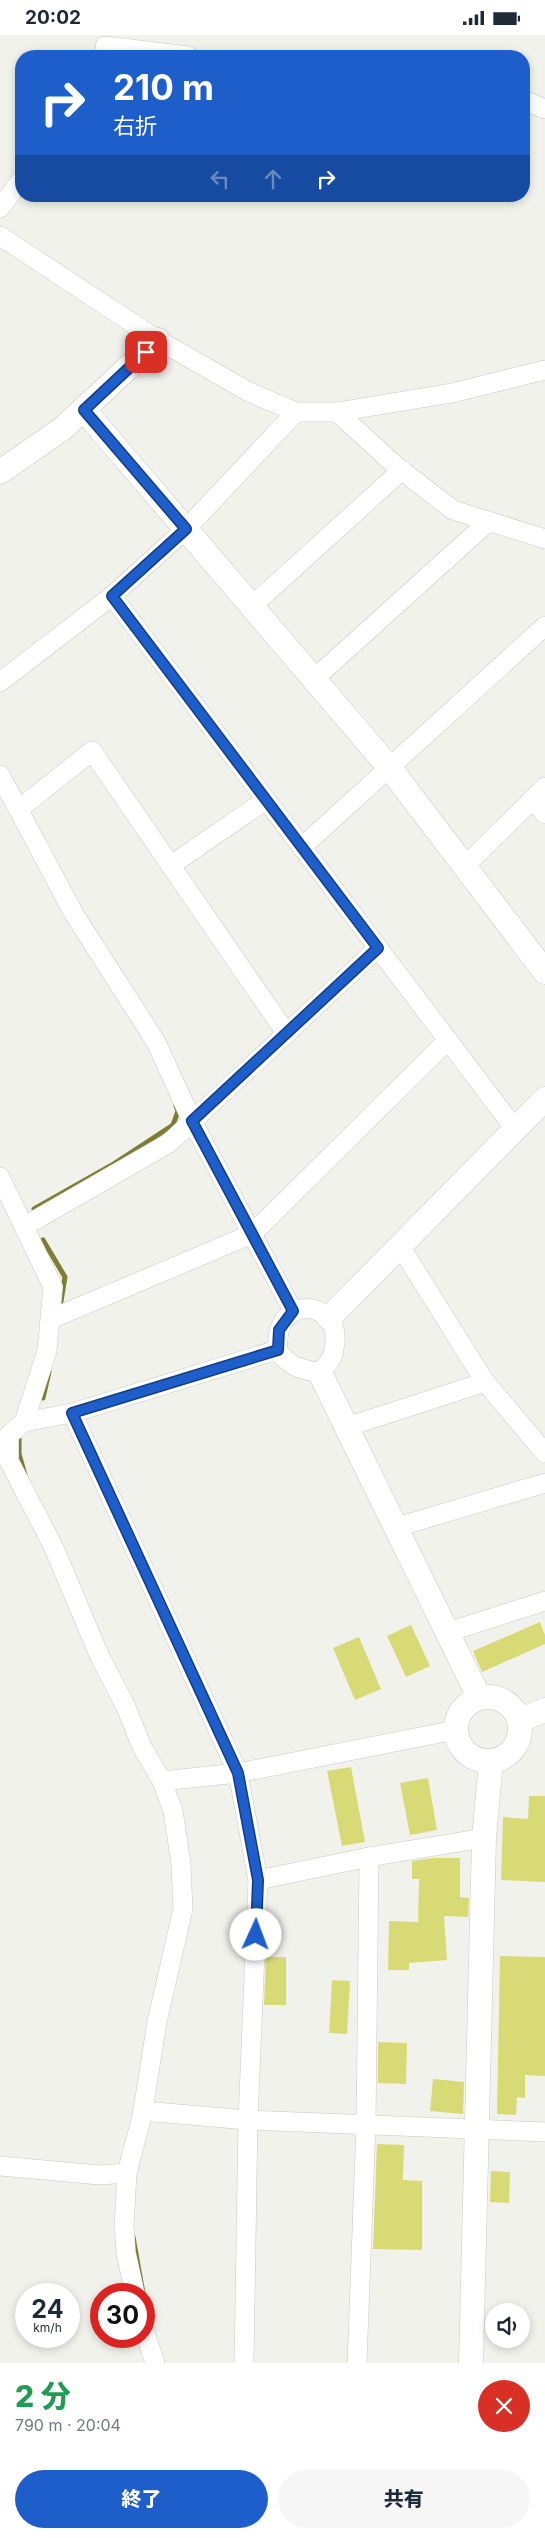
<!DOCTYPE html>
<html lang="ja">
<meta charset="utf-8">
<style>
:root{--surface:#fff;--page:#f6f6f7;--text:#1f2937;--muted:#747a83;--accent:#1d5eca}
body{margin:0;font-family:Inter,"Noto Sans JP",sans-serif;background:var(--page);color:var(--text);height:100vh;display:flex;flex-direction:column;font-size:19px;white-space:nowrap}
*{box-sizing:border-box;margin:0}
p{font-size:16px;color:var(--muted)}
.icon{flex:none;width:28px;height:28px;fill:none;stroke:currentColor;stroke-width:2;stroke-linecap:round;stroke-linejoin:round}
.map{position:relative;height:2328px;overflow:hidden}
.details{display:flex;flex-direction:column;background:var(--surface);flex:1}
.details>*{flex:none}
.top-card{position:absolute;left:15px;top:15px;width:515px;height:152px;border-radius:20px;box-shadow:0 2px 8px #0003;background:#1d5eca;color:#fff;overflow:hidden}
.controls{position:absolute;left:485px;top:2268px;display:grid;gap:10px}
.controls a{display:grid;place-items:center;width:45px;height:45px;border-radius:50%;background:var(--surface);box-shadow:0 2px 8px #0003;font-size:25px}
.speed{position:absolute;left:15px;top:2248px;display:flex;gap:10px;font-size:25px;font-weight:700;text-align:center}
.speed>*{display:grid;place-content:center;width:65px;height:65px;border-radius:50%;background:var(--surface);box-shadow:0 2px 8px #0003;line-height:1}
.speed small{font-size:12px;font-weight:400}
.speed .limit{border:8px solid #d22;background:#fff;color:#111}
.pin{position:absolute;display:grid;place-items:center;width:42px;height:42px;color:#fff;margin:-21px;border-radius:10px;box-shadow:0 2px 8px #0006}
.me{position:absolute;width:55px;margin:-28px;rotate:2deg;stroke-linejoin:round;filter:drop-shadow(0 0 4px #0008)}
.turn{display:flex;align-items:center;gap:18px;height:105px;padding:0 15px;font-size:22px}
.turn .icon{width:65px;height:65px;stroke-width:2.5}
.turn b{display:block;font-size:35px;line-height:42px}
.lanes{display:flex;align-items:center;height:48px;padding:0 15px;background:#0003;justify-content:center;gap:25px;direction:ltr}
.lanes .off{opacity:.35}
.round{display:grid;place-items:center;flex:none;width:52px;height:52px;border-radius:26px;background:var(--page)}
.summary{display:flex;align-items:center;justify-content:space-between;height:85px;padding:0 15px}
h1{font-size:30px;font-weight:800;line-height:38px;color:#1e9e55}
.action{display:flex;gap:10px;margin-top:auto;padding:10px 15px}
.action a{flex:1;height:58px;border-radius:30px;background:var(--accent);color:#fff;font-size:20px;font-weight:800;line-height:58px;text-align:center}
.action a+a{background:var(--page);color:var(--text)}
.status{display:flex;justify-content:space-between;align-items:center;height:35px;padding:0 25px;background:var(--surface);direction:ltr}
.status svg{height:14px;fill:currentColor}
.map>svg:first-child{display:block}
.lines{fill:none;stroke-linecap:round;stroke-linejoin:round}
.stream{stroke:#7d7e34;stroke-width:5}
.building{fill:#d8db75}
.minor-casing{stroke:#c8c8c3;stroke-width:20}
.tertiary-casing{stroke:#c8c8c3;stroke-width:25}
.minor{stroke:#fff;stroke-width:19}
.tertiary{stroke:#fff;stroke-width:24}
.route-casing{stroke:#133d83;stroke-width:12}
.route{stroke:#1d5eca;stroke-width:9}
</style>
<div class="status"><b>20:02</b><svg viewBox="0 0 49 12"><path d="M0 12V9h3v3zM5 12V6h3v6zM10 12V3h3v9zM15 12V0h3v12zM26 1h20v11H26zM47 4h2v5h-2z"/></svg></div>
<div class="map">
<svg width="545" height="2328" viewBox="0 0 545 2328">
<rect width="100%" height="100%" fill="#f2f2ed"/>
<g class="lines">
<g class="stream">
<path d="M35 1176 34 1174 112 1130 173 1090 178 1076 176 1071"/>
<path d="M43 1205 65 1242 60 1272"/>
<path d="M43 1363 49 1337"/>
<path d="M19 1404V1419L25 1440"/>
<path d="M133 2202 149 2292"/>
</g>
</g>
<g class="building">
<path d="M540 1587 545 1600V1609L482 1637 473 1616Z"/>
<path d="M411 1590 430 1631 406 1642 387 1601Z"/>
<path d="M359 1602 381 1654 355 1665 333 1613Z"/>
<path d="M351 1732 365 1807 342 1811 327 1736Z"/>
<path d="M428 1743 437 1795 410 1800 400 1748Z"/>
<path d="M529 1761H545V1847L501 1845 503 1782 528 1784Z"/>
<path d="M433 1823H460V1862L469 1863 468 1882 444 1881 447 1925 409 1928V1935H388L389 1886 418 1887 419 1844H412V1826Z"/>
<path d="M500 1921 545 1922V2041L525 2040V2063L517 2062 516 2080 497 2079Z"/>
<path d="M266 1922H286V1970H264Z"/>
<path d="M332 1945 350 1946 347 1999 329 1998Z"/>
<path d="M378 2007 407 2008 406 2049 378 2048Z"/>
<path d="M433 2044 464 2047 463 2079 430 2076Z"/>
<path d="M377 2109 404 2110 403 2145 422 2146V2215L373 2214Z"/>
<path d="M491 2136 510 2137 509 2168 490 2167Z"/>
</g>
<g class="lines">
<g class="minor-casing">
<g id="minor">
<path d="M105 11 188 21"/>
<path d="M524 65 545 74"/>
<path d="M0 173 21 145"/>
<path d="M0 201 158 305 249 357 296 377H337L452 358 545 335"/>
<path d="M337 377 396 431 453 475 545 504"/>
<path d="M112 561 515 1094"/>
<path d="M252 571 402 435"/>
<path d="M314 644 488 487"/>
<path d="M0 647 112 561 186 494 296 377"/>
<path d="M0 740 74 879 156 1007 192 1086 293 1276"/>
<path d="M532 764 545 779"/>
<path d="M19 774 92 716 286 998"/>
<path d="M302 812 545 591"/>
<path d="M171 830 266 765"/>
<path d="M465 831 545 752"/>
<path d="M0 1142 53 1252 47 1316 24 1387"/>
<path d="M25 1191 169 1108 378 913"/>
<path d="M400 1211 485 1347 545 1418"/>
<path d="M51 1284 252 1199 448 1005"/>
<path d="M72 1378 24 1387 9 1400V1426L54 1513 100 1622 125 1670 142 1712 162 1746 173 1776 181 1829 183 1874 157 1987 142 2081 127 2138 124 2191 126 2218 135 2259"/>
<path d="M347 1392 485 1347"/>
<path d="M397 1492 545 1448"/>
<path d="M448 1597 545 1566"/>
<path d="M162 1746 238 1738 455 1695"/>
<path d="M258 1845 369 1822 484 1803"/>
<path d="M143 2076 248 2085 545 2097"/>
<path d="M0 2131 100 2140 127 2138"/>
<path d="M144 2295 155 2328"/>
<path d="M244 2328 248 2085 258 1845 238 1738 72 1378 277 1315C290 1332 300 1334 320 1338 324 1333 329 1328 332 1322 334 1318 334 1312 335 1307 339 1271 290 1259 279 1296 278 1301 278 1309 277 1315"/>
<path d="M357 2328 366 2090 369 1822"/>
</g>
</g>
<g class="tertiary-casing">
<g id="tertiary">
<path d="M84 375 389 732 545 937"/>
<path d="M0 437 62 394 158 305"/>
<path d="M329 1283 545 1064"/>
<path d="M320 1338 479 1662"/>
<circle cx="488" cy="1694" r="32"/>
<path d="M520 1685 545 1675"/>
<path d="M471 2328 484 1803 491 1727"/>
</g>
</g>
<use href="#minor" class="minor"/>
<use href="#tertiary" class="tertiary"/>
</g>
<g class="lines">
<g class="route-casing">
<path id="route" d="M146 317 84 375 186 494 112 561 378 913 192 1086 293 1276 279 1295 278 1315 72 1378 238 1738 258 1845 256 1900"/>
</g>
<use href="#route" class="route"/>
</g>
</svg>
<div class="controls">
<a><svg class="icon" aria-label="sound" viewBox="0 0 24 24"><path d="M4 9h4l5-4v14l-5-4H4zM17 9q2 3 0 6"/></svg></a>
</div>
<div class="speed"><div>24<small>km/h</small></div><div class="limit">30</div></div>
<div class="pin" style="left:146px;top:317px;background:#d93025"><svg class="icon" aria-label="arrive" viewBox="0 0 24 24"><path d="M6 21V4h12l-3 4 3 4H6"/></svg></div>
<svg class="me" style="left:256px;top:1900px" viewBox="-20 -20 40 40"><circle r="19" fill="#fff"/><path d="M0-13L10 11 0 6-10 11z" fill="#1d5eca"/></svg>
<div class="top-card">
<div class="turn"><svg class="icon" aria-label="right" viewBox="0 0 24 24"><path d="M7 20v-9h11M14 6l5 5-5 5"/></svg><div><b>210 m</b>右折</div></div>
<div class="lanes"><svg class="icon off" aria-label="left" viewBox="0 0 24 24"><path d="M17 20v-9H6M10 6l-5 5 5 5"/></svg><svg class="icon off" aria-label="ahead" viewBox="0 0 24 24"><path d="M12 20V5M6 11l6-6 6 6"/></svg><svg class="icon" aria-label="right" viewBox="0 0 24 24"><path d="M7 20v-9h11M14 6l5 5-5 5"/></svg></div>
</div>
</div>
<section class="details">
<div class="summary"><div><h1>2 分</h1><p>790 m · 20:04</p></div><a class="round" style="background:#d93025;color:#fff"><svg class="icon" aria-label="close" viewBox="0 0 24 24"><path d="M6 6l12 12M18 6L6 18"/></svg></a></div>
<div class="action"><a>終了</a><a>共有</a></div>
</section>
